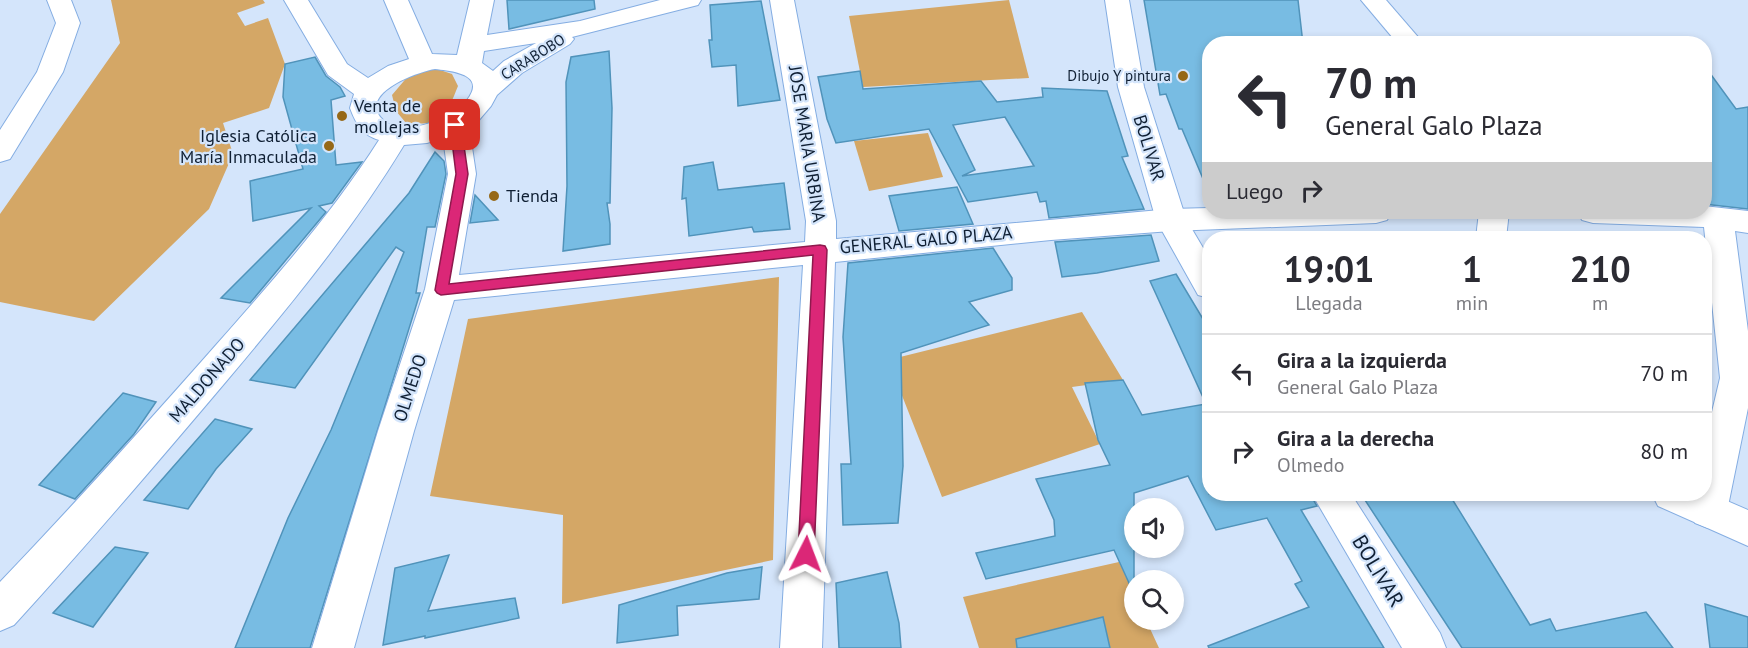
<!DOCTYPE html>
<html lang="es">
<meta charset="utf-8">
<style>
:root{--surface:#fff;--page:#f2f2f3;--text:#2b2b33;--muted:#7c7c81;--line:#e1e1e2}
body{margin:0;font-family:"PT Sans",sans-serif;background:var(--page);color:var(--text);height:100vh;display:flex;flex-direction:column;font-size:22px;white-space:nowrap}
*{box-sizing:border-box;margin:0}
p{font-size:20px;color:var(--muted)}
.icon{flex:none;width:33px;height:33px;fill:none;stroke:currentColor;stroke-width:2;stroke-linecap:round;stroke-linejoin:round}
.map{position:relative;flex:1;overflow:hidden}
.sheet{position:absolute;left:1202px;top:231px;width:510px;height:270px;display:flex;flex-direction:column;background:var(--surface);border-radius:24px;box-shadow:0 3px 9px #0003}
.sheet>*{flex:none}
.hud{position:absolute;left:1202px;top:36px;width:510px;height:183px;border-radius:24px;box-shadow:0 3px 9px #0003;background:#fff;color:var(--text);overflow:hidden}
.controls{position:absolute;left:1124px;top:498px;display:grid;gap:12px}
.controls a{display:grid;place-items:center;width:60px;height:60px;border-radius:50%;background:var(--surface);box-shadow:0 3px 9px #0003;font-size:30px}
.pin{position:absolute;display:grid;place-items:center;width:51px;height:51px;color:#fff;margin:-26px;border-radius:12px;box-shadow:0 3px 9px #0006}
.me{position:absolute;width:66px;margin:-33px;rotate:3deg;stroke-linejoin:round;filter:drop-shadow(0 0 4px #0008)}
.turn{display:flex;align-items:center;gap:21px;height:126px;padding:0 24px;font-size:27px}
.turn .icon{width:78px;height:78px;stroke-width:2.5}
.turn b{display:block;font-size:42px;line-height:51px}
.then{display:flex;align-items:center;height:57px;padding:0 24px;background:#0003;gap:12px;font-size:22px}
.eta{display:flex;justify-content:space-evenly;align-items:center;height:102px;text-align:center}
.eta b{font-size:36px;font-weight:700;line-height:42px}
ul{padding:0;list-style:none}
li{display:flex;align-items:center;gap:18px;height:78px;padding:0 24px;border-top:2px solid var(--line)}
li div{flex:1}
li b{display:block;font-size:22px}
li em{font-style:normal}
.map>svg:first-child{display:block}
.green{fill:#d4a766}
.building{fill:#78bce3;stroke:#5093ba;stroke-width:1.5;fill-rule:evenodd}
.lines{fill:none;stroke-linecap:round;stroke-linejoin:round}
.minor-casing{stroke:#84ade2;stroke-width:2}
.major-casing{stroke:#84ade2;stroke-width:2}
.minor{fill:#fff;fill-rule:evenodd}
.major{fill:#fff;fill-rule:evenodd}
.route{fill:#db2777;stroke:#8e194d;stroke-width:1.5}
.poi-dot{fill:#966817;stroke:#d4e5fb;stroke-width:2}
.labels{text-anchor:middle;stroke-width:4.5;stroke-linejoin:round;paint-order:stroke}
.far-street-label{font-size:15px;fill:#0f1f33;stroke:#d4e5fb}
.far-poi-label{font-size:15px;fill:#0f1f33;stroke:#d4e5fb;text-anchor:end}
.poi-label{font-size:18px;fill:#0f1f33;stroke:#d4e5fb;text-anchor:start}
.street-label{font-size:18px;fill:#0f1f33;stroke:#d4e5fb}
.near-street-label{font-size:21px;fill:#0f1f33;stroke:#d4e5fb}
</style>
<div class="map">
<svg width="1748" height="648" viewBox="0 0 1748 648">
<rect width="100%" height="100%" fill="#d4e5fb"/>
<g class="green">
<path d="M111 0H263L265 3 237 13 245 26 268 18 285 64 269 108 223 123 233 154 209 209 94 321 0 302V214L120 43Z"/>
<path d="M1009 0 1029 78 863 87 849 16Z"/>
<path d="M424 70H440L452 74 458 86C445 118 443 126 406 123L396 111 392 95 409 75Z"/>
<path d="M928 133 943 177 869 191 854 141Z"/>
<path d="M779 277 773 560 562 604 563 515 430 496 468 319Z"/>
<path d="M1082 312 1123 380 1072 387 1100 444 942 497 888 360Z"/>
<path d="M1119 562 1134 593V620H1146L1159 648H979L963 597Z"/>
</g>
<g class="building">
<path d="M507 0H594L595 9 509 29Z"/>
<path d="M1144 0H1298L1303 44H1209V193L1182 129H1179L1166 94 1160 95Z"/>
<path d="M761 1 780 100 738 106 736 65 712 67 709 40H712L710 5Z"/>
<path d="M609 51 612 108 610 203H607L610 224V244L563 251 567 186 566 82 571 57Z"/>
<path d="M315 57 326 76 340 87 345 96 331 100 336 165 362 162 332 203 319 206 326 212 250 303 221 298 311 208 253 221 250 181 303 169 283 97 285 64Z"/>
<path d="M1704 65 1736 109 1748 107V209L1704 204Z"/>
<path d="M860 71 863 89 981 81 997 102 1043 97 1042 88 1107 91 1128 156 1122 157 1144 209 1049 218 1046 201 1040 202 1037 192 968 202 929 129 836 143 827 119 818 77ZM1005 117 1034 166 962 176 975 170 953 125Z"/>
<path d="M435 152 444 161 446 174 435 227H427L416 293H420L310 648H235L288 518 331 430 404 252 396 247 295 388 250 380 409 193Z"/>
<path d="M713 162 718 190 784 183 790 229 754 232 752 227 689 236 686 198 682 199 684 167Z"/>
<path d="M957 187 973 224 899 231 889 196Z"/>
<path d="M475 195 498 220 470 223Z"/>
<path d="M1151 235 1159 261 1097 273 1062 277 1055 242Z"/>
<path d="M993 248 1012 278V290L969 302 989 325 901 353 903 466 898 523 843 525 841 464H851L843 337 848 263Z"/>
<path d="M1176 274 1209 329V494H1310L1317 506 1301 510 1384 648H1209L1208 646 1309 607 1295 584 1302 581 1267 518 1216 530 1188 476 1134 493V594L1114 550 986 579 976 553 1055 536 1054 520 1036 479 1110 465 1098 440 1085 383 1123 380 1142 415 1206 404 1150 281Z"/>
<path d="M123 393 156 402 134 434 104 467 75 499 39 485Z"/>
<path d="M215 419 252 429 216 469 188 509 144 500Z"/>
<path d="M1361 494H1449L1530 625 1550 619 1556 631 1646 612 1673 648H1462Z"/>
<path d="M115 547 148 553 93 627 53 613Z"/>
<path d="M449 555 428 611 515 598 519 618 425 638V636L383 645 395 568Z"/>
<path d="M762 567 759 599 677 606 678 635 617 643 619 605 727 573Z"/>
<path d="M887 572 899 623 901 648H839L836 583Z"/>
<path d="M1705 604 1748 617V648H1710Z"/>
<path d="M1103 617 1110 648H1017L1016 639Z"/>
</g>
<g class="lines">
<g class="minor-casing">
<g id="minor">
<path d="M47 0H71L80 23 63 72 10 159 0 162V130L37 72 56 23Z"/>
<path d="M284 0H308L347 64 368 78 388 66 409 59 384 0H408L432 54 457 55 470 0H494L487 35 580 21 660 0H701L698 5 572 37 574 39 570 44 522 73 497 95 491 106 479 120 469 127 476 174 459 275 805 242 806 221 770 0H794L836 221V239L1171 209 1209 208V212H1391L1387 220 1376 223 1171 231 1051 240 835 262 822 648H780L803 265 454 300 414 431 354 648H312L378 431 425 289 448 174 443 138 427 143 404 145C353 229 292 303 229 378 159 461 88 544 14 625L0 631V582C72 507 140 431 209 353 269 285 330 217 379 140 362 135 356 124 350 108L354 94 328 75ZM536 43 504 61 493 71 482 63 484 51ZM435 69C452 71 487 74 467 100 452 118 404 139 383 120 356 94 417 72 435 69Z"/>
<path d="M1704 206 1748 211V233L1735 231 1748 331V408L1727 511 1721 523 1708 528 1695 523 1689 511 1693 494H1704V446L1720 378 1704 227 1593 223 1582 220 1578 212H1704Z"/>
</g>
</g>
<g class="major-casing">
<g id="major">
<path d="M1105 0H1129L1144 87 1186 219 1209 258V298L1198 295 1156 220 1118 87Z"/>
<path d="M1361 0H1386L1424 44H1398Z"/>
<path d="M1479 212H1509L1506 238H1476Z"/>
<path d="M1704 491 1748 510V546L1658 506 1652 494H1704Z"/>
<path d="M1312 494H1351L1440 633 1446 648H1402Z"/>
</g>
</g>
<use href="#minor" class="minor"/>
<use href="#major" class="major"/>
</g>
<path class="route" d="M455 121 461 125 468 174 449 284 820 245 825 246 827 250 814 554 811 560 806 562 800 560 798 554 813 255 441 295 437 293 435 290 456 174 450 125Z"/>
<g class="poi-dot">
<circle cx="1183" cy="76" r="6"/>
<circle cx="342" cy="116" r="6"/>
<circle cx="329" cy="146" r="6"/>
<circle cx="494" cy="196" r="6"/>
</g>
<g class="labels">
<g class="far-street-label">
<text transform="translate(533 57) rotate(-32)" y="5">CARABOBO</text>
</g>
<g class="far-poi-label">
<text x="1171" y="81">Dibujo Y pintura</text>
</g>
<g class="poi-label">
<text x="354" y="112">Venta de<tspan x="354" dy="21">mollejas</tspan></text>
<text x="317" y="142" text-anchor="end">Iglesia Católica<tspan x="317" dy="21">María Inmaculada</tspan></text>
<text x="506" y="202">Tienda</text>
</g>
<g class="street-label">
<text transform="translate(807 144) rotate(81)" y="6">JOSE MARIA URBINA</text>
<text transform="translate(1149 148) rotate(73)" y="6">BOLIVAR</text>
<text transform="translate(926 240) rotate(-5)" y="6">GENERAL GALO PLAZA</text>
<text transform="translate(207 380) rotate(-49)" y="6">MALDONADO</text>
<text transform="translate(410 388) rotate(-72)" y="6">OLMEDO</text>
</g>
<g class="near-street-label">
<text transform="translate(1378 571) rotate(59)" y="7">BOLIVAR</text>
</g>
</g>
</svg>
<div class="controls">
<a><svg class="icon" aria-label="sound" viewBox="0 0 24 24"><path d="M4 9h4l5-4v14l-5-4H4zM17 9q2 3 0 6"/></svg></a>
<a><svg class="icon" aria-label="search" viewBox="0 0 24 24"><circle cx="10" cy="10" r="6"/><path d="M15 15l6 6"/></svg></a>
</div>
<div class="pin" style="left:455px;top:125px;background:#d93025"><svg class="icon" aria-label="arrive" viewBox="0 0 24 24"><path d="M6 21V4h12l-3 4 3 4H6"/></svg></div>
<svg class="me" style="left:806px;top:554px" viewBox="-20 -20 40 40"><path d="M0-17L14 15 0 8-14 15z" fill="#db2777" stroke="#fff" stroke-width="4"/></svg>
<div class="hud">
<div class="turn"><svg class="icon" aria-label="left" viewBox="0 0 24 24"><path d="M17 20v-9H6M10 6l-5 5 5 5"/></svg><div><b>70 m</b>General Galo Plaza</div></div>
<div class="then">Luego<svg class="icon" aria-label="right" viewBox="0 0 24 24"><path d="M7 20v-9h11M14 6l5 5-5 5"/></svg></div>
</div>
<section class="sheet">
<div class="eta">
<div><b>19:01</b><p>Llegada</p></div>
<div><b>1</b><p>min</p></div>
<div><b>210</b><p>m</p></div>
</div>
<ul>
<li><svg class="icon" aria-label="left" viewBox="0 0 24 24"><path d="M17 20v-9H6M10 6l-5 5 5 5"/></svg><div><b>Gira a la izquierda</b><p>General Galo Plaza</p></div><em>70 m</em></li>
<li><svg class="icon" aria-label="right" viewBox="0 0 24 24"><path d="M7 20v-9h11M14 6l5 5-5 5"/></svg><div><b>Gira a la derecha</b><p>Olmedo</p></div><em>80 m</em></li>
</ul>
</section>
</div>
